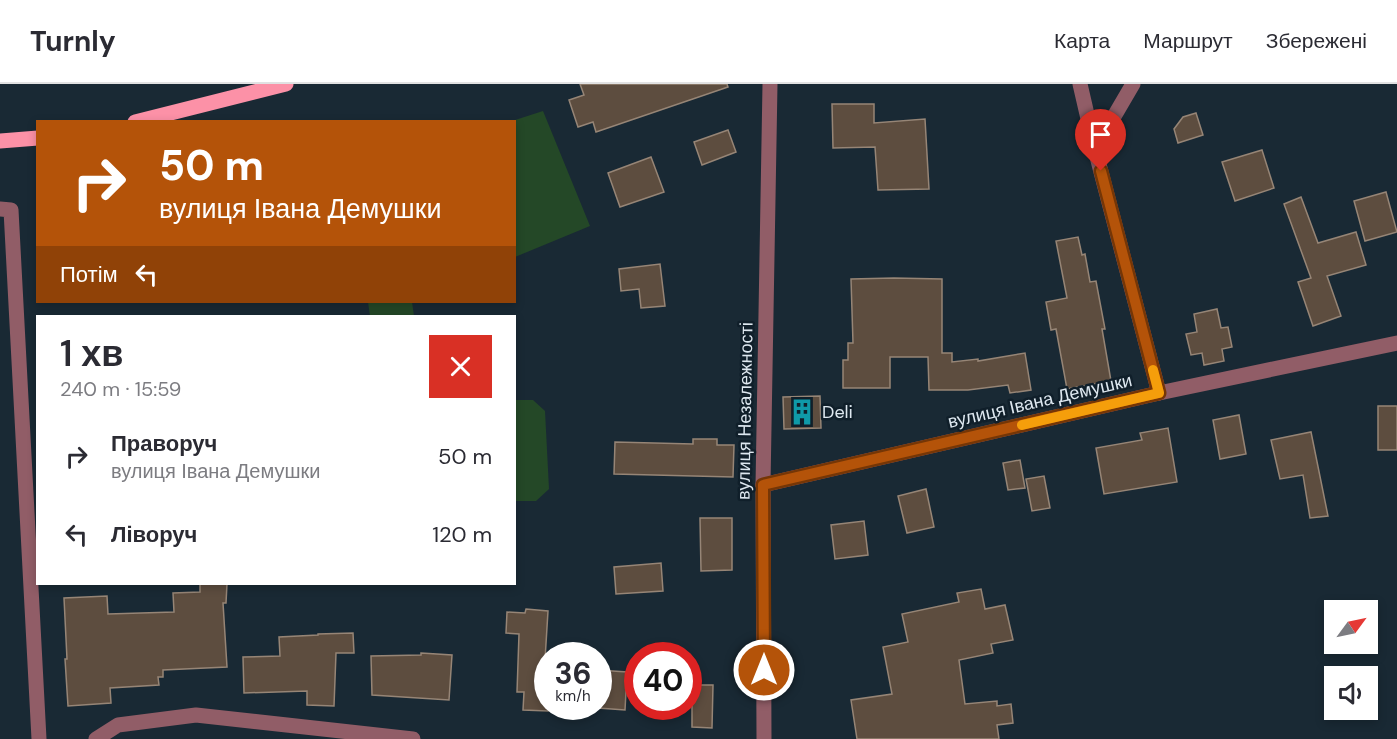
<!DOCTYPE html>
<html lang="uk">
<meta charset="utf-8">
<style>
:root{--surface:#fff;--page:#f7f7f7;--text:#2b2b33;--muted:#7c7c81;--line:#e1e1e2}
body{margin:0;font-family:"DM Sans",sans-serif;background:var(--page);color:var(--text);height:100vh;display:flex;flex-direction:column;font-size:22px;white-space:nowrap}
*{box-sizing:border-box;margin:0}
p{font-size:20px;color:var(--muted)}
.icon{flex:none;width:33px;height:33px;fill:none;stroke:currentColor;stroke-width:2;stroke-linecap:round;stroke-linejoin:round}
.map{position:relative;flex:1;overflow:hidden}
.side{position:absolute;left:36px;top:231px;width:480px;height:270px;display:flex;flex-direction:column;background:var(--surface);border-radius:0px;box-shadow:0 3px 9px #0003}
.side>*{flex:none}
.top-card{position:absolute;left:36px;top:36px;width:480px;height:183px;border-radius:0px;box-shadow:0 3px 9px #0003;background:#b45309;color:#fff;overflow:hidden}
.needle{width:39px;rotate:57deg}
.controls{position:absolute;left:1324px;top:516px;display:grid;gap:12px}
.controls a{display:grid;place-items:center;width:54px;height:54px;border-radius:0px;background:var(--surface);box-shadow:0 3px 9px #0003;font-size:30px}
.speed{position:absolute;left:534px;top:558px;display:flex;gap:12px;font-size:30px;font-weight:700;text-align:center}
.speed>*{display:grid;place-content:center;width:78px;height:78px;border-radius:50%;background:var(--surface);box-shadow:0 3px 9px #0003;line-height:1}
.speed small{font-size:15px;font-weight:400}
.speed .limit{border:9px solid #d22;background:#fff;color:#111}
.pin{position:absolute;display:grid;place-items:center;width:51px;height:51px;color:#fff;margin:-62px -26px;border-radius:50% 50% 50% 0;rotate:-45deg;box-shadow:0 0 6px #0007}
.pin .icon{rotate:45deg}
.me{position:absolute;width:66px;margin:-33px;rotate:0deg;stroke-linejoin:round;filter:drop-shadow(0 0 4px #0008)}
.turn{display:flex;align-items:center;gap:21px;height:126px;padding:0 24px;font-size:27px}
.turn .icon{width:78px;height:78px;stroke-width:2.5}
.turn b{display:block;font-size:42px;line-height:51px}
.then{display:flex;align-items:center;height:57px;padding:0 24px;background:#0003;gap:12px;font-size:22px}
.round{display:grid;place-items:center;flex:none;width:63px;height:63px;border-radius:0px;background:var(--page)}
.headline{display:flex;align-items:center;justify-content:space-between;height:102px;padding:0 24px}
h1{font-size:36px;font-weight:600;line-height:45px}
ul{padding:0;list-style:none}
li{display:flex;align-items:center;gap:18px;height:78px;padding:0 24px}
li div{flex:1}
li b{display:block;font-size:22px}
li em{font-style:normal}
header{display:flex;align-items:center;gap:36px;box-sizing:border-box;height:84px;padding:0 30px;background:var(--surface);border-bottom:2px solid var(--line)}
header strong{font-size:28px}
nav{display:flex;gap:33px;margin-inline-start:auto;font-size:21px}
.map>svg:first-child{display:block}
.green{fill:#244827}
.building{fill:#5d4d3f;stroke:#968576;stroke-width:1.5}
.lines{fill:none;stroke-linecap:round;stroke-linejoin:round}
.minor{stroke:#915d67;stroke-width:15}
.major{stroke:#fc91a7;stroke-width:15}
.route-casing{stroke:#753606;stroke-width:15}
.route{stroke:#b45309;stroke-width:10}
.slow{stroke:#f59e0b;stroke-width:10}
.labels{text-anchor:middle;stroke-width:5;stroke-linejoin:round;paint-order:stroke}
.street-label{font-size:18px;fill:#dee8f0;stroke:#101f2a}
.poi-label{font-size:18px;fill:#dee8f0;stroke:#101f2a;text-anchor:start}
</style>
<header>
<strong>Turnly</strong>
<nav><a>Карта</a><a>Маршрут</a><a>Збережені</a></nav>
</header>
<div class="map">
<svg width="1397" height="655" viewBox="0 0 1397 655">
<rect width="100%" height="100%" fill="#192934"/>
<g class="green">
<path d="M543 27 590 142 515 173 514 38 512 37Z"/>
<path d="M368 218H412L414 232H370Z"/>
<path d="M533 316 545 327 549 405 536 417H515V316Z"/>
</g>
<g class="building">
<path d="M580 0H727L728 3 596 48 593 38 578 43 569 16 584 11Z"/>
<path d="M832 20H874V39L925 35 929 105 878 106 875 63 833 64Z"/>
<path d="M1196 29 1203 51 1178 59 1174 45 1183 33Z"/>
<path d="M728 46 736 68 702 81 694 58Z"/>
<path d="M1262 66 1274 104 1235 117 1222 78Z"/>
<path d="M651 73 664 108 620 123 608 89Z"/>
<path d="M1386 108 1397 148 1365 157 1354 117Z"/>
<path d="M1301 113 1318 159 1356 148 1366 181 1327 192 1341 232 1313 242 1298 198 1311 194 1284 120Z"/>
<path d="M1078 153 1082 171 1085 170 1090 198 1096 197 1105 245H1102L1111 297 1067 305 1056 245 1051 246 1046 218 1067 214 1056 157Z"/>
<path d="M660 180 665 222 641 224 639 205 621 207 619 185Z"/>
<path d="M894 194 942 195V269H952V278L978 275V277L1025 269 1031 306 1010 309 1008 301 968 306H929L928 273H890V304H843V276H848V259H853L851 195Z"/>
<path d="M1217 225 1221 244 1228 243 1232 263 1222 265 1224 277 1204 281 1202 269 1191 271 1186 250 1197 248 1194 230Z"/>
<path d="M820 312 821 344 784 345 783 313Z"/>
<rect x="1378" y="322" width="19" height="44"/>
<path d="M1239 331 1246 370 1220 375 1213 336Z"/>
<path d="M1168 344 1177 398 1104 410 1096 364 1142 356 1140 349Z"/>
<path d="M1311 348 1328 432 1310 434 1303 391 1280 395 1271 356Z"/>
<path d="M693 355H717V361H734L733 393 614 390 615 358 693 360Z"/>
<path d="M1020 376 1025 404 1008 406 1003 379Z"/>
<path d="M1044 392 1050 424 1032 427 1026 395Z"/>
<path d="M926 405 934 443 907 449 898 412Z"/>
<path d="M700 434H732V486L701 487Z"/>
<path d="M864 437 868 471 835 475 831 441Z"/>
<path d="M661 479 663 507 616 510 614 483Z"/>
<path d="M200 500H227L226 519H223L227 583 163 586V593H158L159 601 110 604 111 619 68 622 65 575H67L64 514 107 512 108 530 174 528 173 509 200 508Z"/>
<path d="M981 505 985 525 1005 521 1013 556 991 560 993 569 959 576 965 620 997 617V622L1011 620 1013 639 997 641 999 655H857L851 616 892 610 883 563 908 558 902 530 959 518 957 509Z"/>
<path d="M526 525 548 527 545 576H548V627L523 626 524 608H517L519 550 506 549 507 528 525 529Z"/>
<path d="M353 549 354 569H336L334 622 307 621V607L244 609 243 573 280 572 279 553 318 551V550Z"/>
<path d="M421 569 452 571 449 616 372 611 371 572 421 571Z"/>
<path d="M598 586 627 588 625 626 598 624Z"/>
<path d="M692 601H713L712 644 692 643Z"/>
</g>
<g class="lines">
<g class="minor">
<path d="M1080 0 1095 65 1159 309"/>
<path d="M1095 65 1133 0"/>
<path d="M0 125 11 126 39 655"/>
<path d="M763 401 1159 309 1397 259"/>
<path d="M96 655 118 641 196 631 413 655"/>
<path d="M764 655 763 401 770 0"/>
</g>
<g class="major">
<path d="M135 38 286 0"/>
<path d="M0 57 38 54"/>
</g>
</g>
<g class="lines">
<g class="route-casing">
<path id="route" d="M764 586 763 401 1159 309 1101 87"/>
</g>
<use href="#route" class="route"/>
<path class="slow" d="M1022 341 1159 309 1153 286"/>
</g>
<defs>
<g id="building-bare" transform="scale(2.07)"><path d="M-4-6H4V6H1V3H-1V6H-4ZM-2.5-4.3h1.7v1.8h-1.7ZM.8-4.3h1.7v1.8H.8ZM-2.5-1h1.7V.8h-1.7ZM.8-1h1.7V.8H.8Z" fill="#0f9aa8" stroke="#101f2a" stroke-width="2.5" paint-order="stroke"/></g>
</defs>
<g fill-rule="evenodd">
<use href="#building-bare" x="802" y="328"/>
</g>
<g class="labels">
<g class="street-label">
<text transform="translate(1040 317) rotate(-13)" y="6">вулиця Івана Демушки</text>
<text transform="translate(745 327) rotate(-89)" y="6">вулиця Незалежності</text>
</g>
<g class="poi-label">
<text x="822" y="334">Deli</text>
</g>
</g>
</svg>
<div class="controls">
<a><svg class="needle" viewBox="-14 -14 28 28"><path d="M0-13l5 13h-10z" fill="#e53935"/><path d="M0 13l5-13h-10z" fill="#7c7c81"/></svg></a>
<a><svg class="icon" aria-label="sound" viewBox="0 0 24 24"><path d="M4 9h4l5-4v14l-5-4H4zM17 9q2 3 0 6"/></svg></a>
</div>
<div class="speed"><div>36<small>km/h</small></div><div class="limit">40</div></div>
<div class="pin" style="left:1101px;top:87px;background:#d93025"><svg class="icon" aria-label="arrive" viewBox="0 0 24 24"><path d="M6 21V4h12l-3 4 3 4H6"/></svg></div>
<svg class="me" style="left:764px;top:586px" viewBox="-20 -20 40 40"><circle r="17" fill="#b45309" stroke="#fff" stroke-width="3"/><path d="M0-11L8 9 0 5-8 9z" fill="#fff"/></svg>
<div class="top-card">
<div class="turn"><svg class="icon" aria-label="right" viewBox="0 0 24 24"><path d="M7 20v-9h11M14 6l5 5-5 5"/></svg><div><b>50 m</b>вулиця Івана Демушки</div></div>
<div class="then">Потім<svg class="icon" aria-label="left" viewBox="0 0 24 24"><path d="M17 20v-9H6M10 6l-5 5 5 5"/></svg></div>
</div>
<section class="side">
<div class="headline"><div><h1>1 хв</h1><p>240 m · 15:59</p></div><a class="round" style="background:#d93025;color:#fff"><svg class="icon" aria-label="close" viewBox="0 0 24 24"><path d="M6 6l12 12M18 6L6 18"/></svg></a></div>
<ul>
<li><svg class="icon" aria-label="right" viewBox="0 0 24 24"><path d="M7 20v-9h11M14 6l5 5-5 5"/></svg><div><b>Праворуч</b><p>вулиця Івана Демушки</p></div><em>50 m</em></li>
<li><svg class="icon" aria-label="left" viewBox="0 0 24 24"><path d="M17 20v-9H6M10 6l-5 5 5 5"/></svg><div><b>Ліворуч</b></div><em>120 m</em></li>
</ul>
</section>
</div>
